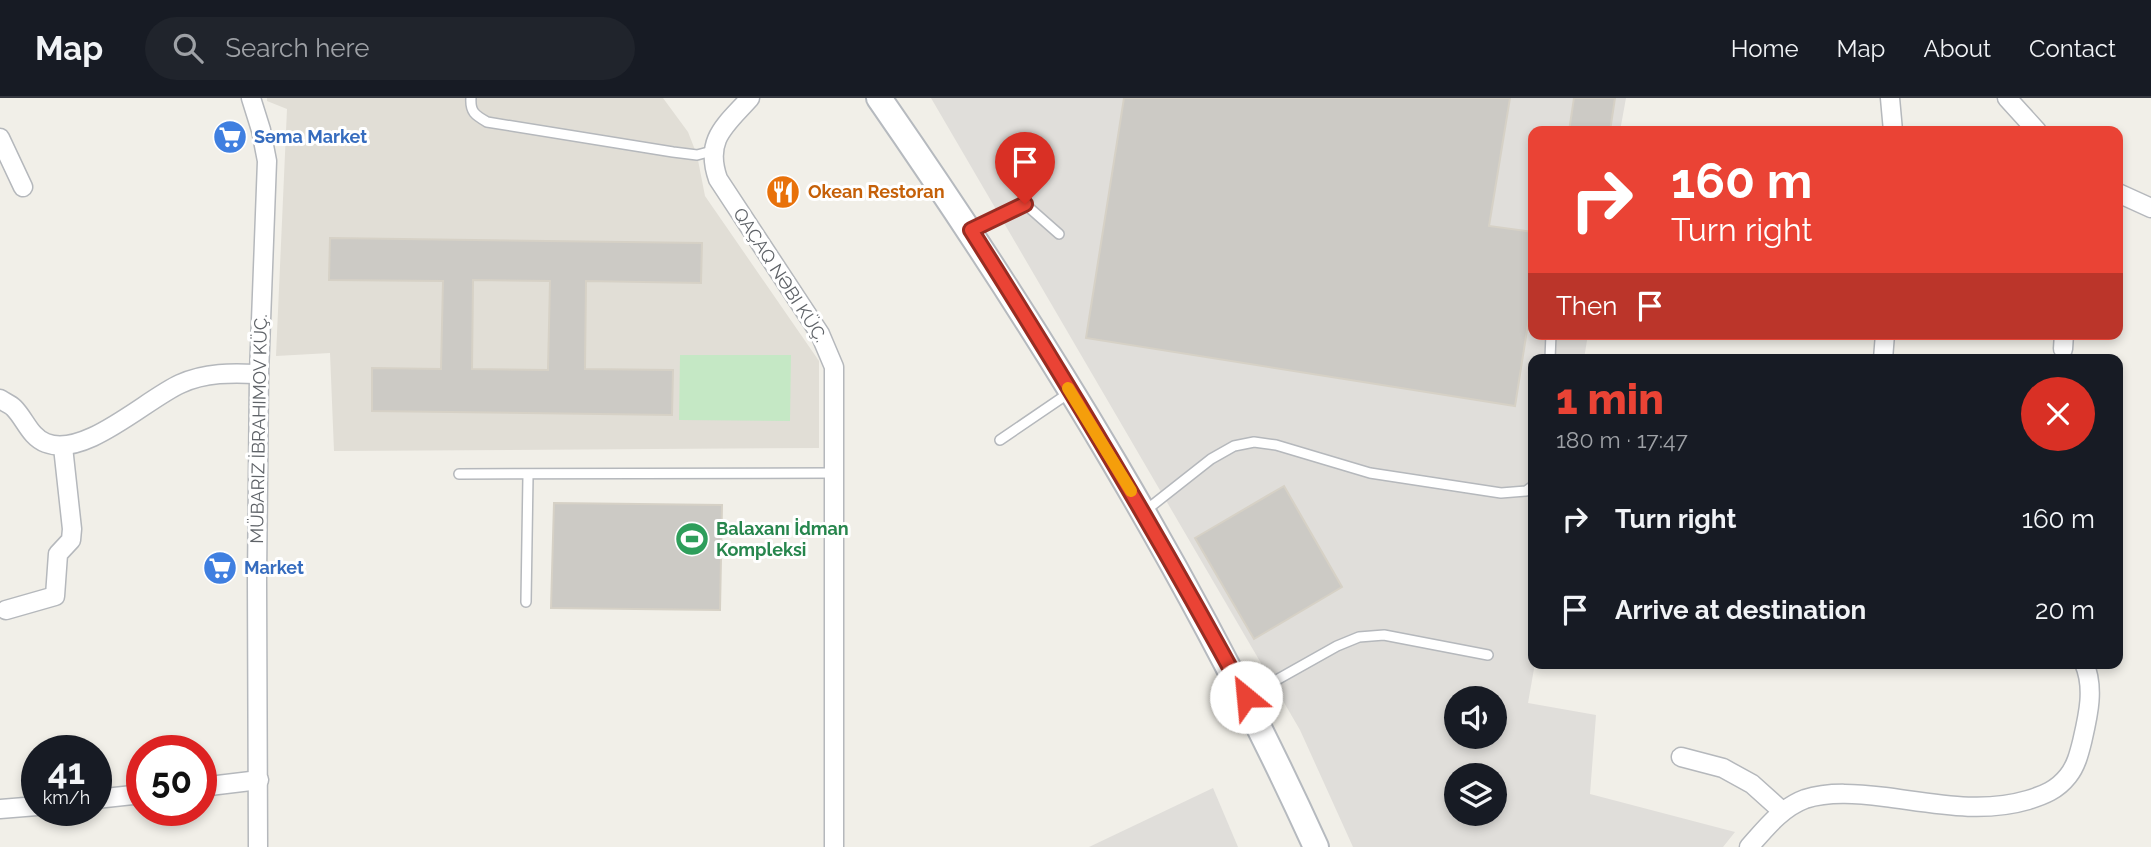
<!DOCTYPE html>
<meta charset="utf-8">
<style>
:root{--surface:#171b24;--page:#20242c;--text:#f1f3f6;--muted:#9ea1a6;--line:#363941;--accent:#ea4335}
body{margin:0;font-family:Raleway,sans-serif;background:var(--page);color:var(--text);height:100vh;display:flex;flex-direction:column;font-size:26px;white-space:nowrap}
*{box-sizing:border-box;margin:0}
p{font-size:23px;color:var(--muted)}
.icon{flex:none;width:38px;height:38px;fill:none;stroke:currentColor;stroke-width:2;stroke-linecap:round;stroke-linejoin:round}
.map{position:relative;flex:1;overflow:hidden}
.details{position:absolute;left:1528px;top:256px;width:595px;height:315px;display:flex;flex-direction:column;background:var(--surface);border-radius:14px;box-shadow:0 4px 10px #0003}
.details>*{flex:none}
.top-card{position:absolute;left:1528px;top:28px;width:595px;height:214px;border-radius:14px;box-shadow:0 4px 10px #0003;background:#ea4335;color:#fff;overflow:hidden}
.controls{position:absolute;left:1444px;top:588px;display:grid;gap:14px}
.controls a{display:grid;place-items:center;width:63px;height:63px;border-radius:50%;background:var(--surface);box-shadow:0 4px 10px #0003;font-size:35px}
.speed{position:absolute;left:21px;top:637px;display:flex;gap:14px;font-size:35px;font-weight:700;text-align:center}
.speed>*{display:grid;place-content:center;width:91px;height:91px;border-radius:50%;background:var(--surface);box-shadow:0 4px 10px #0003;line-height:1}
.speed small{font-size:18px;font-weight:400}
.speed .limit{border:10px solid #d22;background:#fff;color:#111}
.pin{position:absolute;display:grid;place-items:center;width:60px;height:60px;color:#fff;margin:-72px -30px;border-radius:50% 50% 50% 0;rotate:-45deg;box-shadow:0 0 7px #0007}
.pin .icon{rotate:45deg}
.me{position:absolute;width:77px;margin:-38px;rotate:332deg;stroke-linejoin:round;filter:drop-shadow(0 0 5px #0008)}
.turn{display:flex;align-items:center;gap:24px;height:147px;padding:0 28px;font-size:32px}
.turn .icon{width:91px;height:91px;stroke-width:2.5}
.turn b{display:block;font-size:49px;line-height:60px}
.then{display:flex;align-items:center;height:66px;padding:0 28px;background:#0003;gap:14px;font-size:26px}
.round{display:grid;place-items:center;flex:none;width:74px;height:74px;border-radius:37px;background:var(--page)}
.head{display:flex;align-items:center;justify-content:space-between;height:119px;padding:0 28px}
h1{font-size:42px;font-weight:800;line-height:52px;color:var(--accent)}
ul{padding:0;list-style:none}
li{display:flex;align-items:center;gap:21px;height:91px;padding:0 28px}
li div{flex:1}
li b{display:block;font-size:26px}
li em{font-style:normal}
header{display:flex;align-items:center;gap:42px;box-sizing:border-box;height:98px;padding:0 35px;background:var(--surface);border-bottom:2px solid var(--line)}
header strong{font-size:33px}
nav{display:flex;gap:38px;margin-inline-start:auto;font-size:24px}
.search{width:490px;height:63px;background:var(--page);display:flex;align-items:center;gap:18px;box-sizing:border-box;padding:0 24px;border-radius:38px;color:var(--muted);font-size:26px}
.map>svg:first-child{display:block}
.industrial{fill:#e0deda;fill-rule:evenodd}
.education{fill:#e1ded6}
.green{fill:#c5e8c5}
.building{fill:#cccac5;stroke:#d6d1c6;stroke-width:2;fill-rule:evenodd}
.lines{fill:none;stroke-linecap:round;stroke-linejoin:round}
.service-casing{stroke:#b5b8bc;stroke-width:12}
.minor-casing{stroke:#b5b8bc;stroke-width:21}
.secondary-casing{stroke:#b6babf;stroke-width:28}
.service{stroke:#fff;stroke-width:9}
.minor{stroke:#fff;stroke-width:18}
.secondary{stroke:#fff;stroke-width:24}
.route-casing{stroke:#982c22;stroke-width:18}
.route{stroke:#ea4335;stroke-width:12}
.slow{stroke:#f59e0b;stroke-width:12}
.labels{text-anchor:middle;stroke-width:6;stroke-linejoin:round;paint-order:stroke}
.shop-label{font-size:18px;font-weight:bold;fill:#366cbe;stroke:#fff;text-anchor:start}
.food-label{font-size:18px;font-weight:bold;fill:#c56008;stroke:#fff;text-anchor:start}
.street-label{font-size:18px;fill:#5f6368;stroke:#fff}
.leisure-label{font-size:18px;font-weight:bold;fill:#27864d;stroke:#fff;text-anchor:start}
</style>
<header>
<strong>Map</strong>
<div class="search"><svg class="icon" aria-label="search" viewBox="0 0 24 24"><circle cx="10" cy="10" r="6"/><path d="M15 15l6 6"/></svg>Search here</div>
<nav><a>Home</a><a>Map</a><a>About</a><a>Contact</a></nav>
</header>
<div class="map">
<svg width="2151" height="749" viewBox="0 0 2151 749">
<rect width="100%" height="100%" fill="#f1efe8"/>
<g class="industrial">
<path d="M931 0H1626L1620 33H1533V236H1588L1584 261H1533V565H1535L1528 605 1596 617 1590 696 1735 734 1723 749H1353L1300 632ZM1456 600H1494V639H1456ZM1456 677H1494V716H1456Z"/>
<path d="M1213 690 1238 749H1089Z"/>
</g>
<path class="education" d="M267 0H663L688 34 697 57 705 98 819 263V350L334 353 330 255 276 258 287 11 267 3Z"/>
<path class="green" d="M680 257H791L790 323 679 322Z"/>
<g class="building">
<path d="M1124 0H1510L1489 128 1533 134V194L1515 308 1086 240Z"/>
<path d="M1574 0H1615L1610 33H1569Z"/>
<path d="M330 140 702 145 701 185 586 183 585 271 673 272 672 317 372 313V270L441 271 443 183 329 182ZM473 182 550 183 548 272 472 271Z"/>
<path d="M1284 388 1342 489 1254 541 1195 440Z"/>
<path d="M554 405 722 407 720 512 551 510Z"/>
</g>
<g class="lines">
<g class="service-casing">
<g id="service">
<path d="M471 0C470 14 475 17 487 24L673 54 697 57 712 53"/>
<path d="M971 132 1025 106 1059 136"/>
<path d="M1550 261 1551 236"/>
<path d="M1000 342 1069 295"/>
<path d="M459 376 834 375"/>
<path d="M1145 413 1211 361 1234 348 1254 344 1276 347 1370 375 1501 395 1526 393 1533 388"/>
<path d="M526 504 528 378"/>
<path d="M1246 599 1337 548 1359 539 1384 537 1488 557"/>
</g>
</g>
<g class="minor-casing">
<g id="minor">
<path d="M251 0 261 32 267 63 259 276 257 483 258 749"/>
<path d="M750 0C726 27 704 41 718 81L820 236 834 269V749"/>
<path d="M1890 0 1893 33"/>
<path d="M2007 0 2037 33"/>
<path d="M0 40 23 89"/>
<path d="M2118 95 2151 110"/>
<path d="M2063 251 2064 236"/>
<path d="M1883 261 1885 236"/>
<path d="M0 301C4 304 10 306 14 310 25 321 30 339 46 345 85 360 145 302 180 286 206 274 232 275 259 276"/>
<path d="M6 512 55 498 58 456 71 442 72 431 63 349"/>
<path d="M1681 659 1723 670 1752 686 1782 713"/>
<path d="M201 689 259 682"/>
<path d="M96 701 142 696"/>
<path d="M0 711 37 708"/>
<path d="M1749 749C1765 731 1781 710 1805 701 1830 693 1859 696 1885 699 1932 705 1981 716 2028 702 2044 697 2057 692 2068 678 2076 668 2079 656 2082 644 2088 618 2095 590 2084 565"/>
</g>
</g>
<g class="secondary-casing">
<path id="secondary" d="M879 0C1044 238 1196 485 1316 749"/>
</g>
<use href="#service" class="service"/>
<use href="#minor" class="minor"/>
<use href="#secondary" class="secondary"/>
</g>
<g class="lines">
<g class="route-casing">
<path id="route" d="M1025 106 971 132C1068 285 1160 440 1246 599"/>
</g>
<use href="#route" class="route"/>
<path class="slow" d="M1068 290 1131 393"/>
</g>
<defs>
<g id="supermarket-disc" transform="scale(1.75)"><circle r="9.5" fill="#3f7fe0" stroke="#fff"/><path d="M-6-5.5h2.5l.6 2H6L4.5 2H-2.5L-4.4-4H-6ZM-1.5 3.2a1.3 1.3 0 1 0 .1 0ZM3 3.2a1.3 1.3 0 1 0 .1 0Z" fill="#fff"/></g>
<g id="restaurant-disc" transform="scale(1.75)"><circle r="9.5" fill="#e8710a" stroke="#fff"/><path d="M-5-6h1v4h1v-4h1v4h1v-4h1v5L-1.5 .5V6h-2V.5L-5-1ZM5-6V6H3V1.5H1.5Q1.5-4 5-6Z" fill="#fff"/></g>
<g id="stadium-disc" transform="scale(1.75)"><circle r="9.5" fill="#2e9e5b" stroke="#fff"/><path d="M0-5a6.5 5 0 1 0 0 10a6.5 5 0 1 0 0-10ZM-3.5-1.8h7v3.6h-7Z" fill="#fff"/></g>
</defs>
<g fill-rule="evenodd">
<use href="#supermarket-disc" x="230" y="39"/>
<use href="#restaurant-disc" x="783" y="94"/>
<use href="#stadium-disc" x="692" y="441"/>
<use href="#supermarket-disc" x="220" y="470"/>
</g>
<g class="labels">
<g class="shop-label">
<text x="254" y="45">Səma Market</text>
<text x="244" y="476">Market</text>
</g>
<g class="food-label">
<text x="808" y="100">Okean Restoran</text>
</g>
<g class="street-label">
<text transform="translate(780 177) rotate(57)" y="6">QAÇAQ NƏBI KÜÇ.</text>
<text transform="translate(259 331) rotate(-89)" y="6">MÜBARIZ İBRAHIMOV KÜÇ.</text>
</g>
<g class="leisure-label">
<text x="716" y="437">Balaxanı İdman<tspan x="716" dy="21">Kompleksi</tspan></text>
</g>
</g>
</svg>
<div class="controls">
<a><svg class="icon" aria-label="sound" viewBox="0 0 24 24"><path d="M4 9h4l5-4v14l-5-4H4zM17 9q2 3 0 6"/></svg></a>
<a><svg class="icon" aria-label="layers" viewBox="0 0 24 24"><path d="M12 4l9 5-9 5-9-5zM3 14l9 5 9-5"/></svg></a>
</div>
<div class="speed"><div>41<small>km/h</small></div><div class="limit">50</div></div>
<div class="pin" style="left:1025px;top:106px;background:#d93025"><svg class="icon" aria-label="arrive" viewBox="0 0 24 24"><path d="M6 21V4h12l-3 4 3 4H6"/></svg></div>
<svg class="me" style="left:1246px;top:599px" viewBox="-20 -20 40 40"><circle r="19" fill="#fff"/><path d="M0-13L10 11 0 6-10 11z" fill="#ea4335"/></svg>
<div class="top-card">
<div class="turn"><svg class="icon" aria-label="right" viewBox="0 0 24 24"><path d="M7 20v-9h11M14 6l5 5-5 5"/></svg><div><b>160 m</b>Turn right</div></div>
<div class="then">Then<svg class="icon" aria-label="arrive" viewBox="0 0 24 24"><path d="M6 21V4h12l-3 4 3 4H6"/></svg></div>
</div>
<section class="details">
<div class="head"><div><h1>1 min</h1><p>180 m · 17:47</p></div><a class="round" style="background:#d93025;color:#fff"><svg class="icon" aria-label="close" viewBox="0 0 24 24"><path d="M6 6l12 12M18 6L6 18"/></svg></a></div>
<ul>
<li><svg class="icon" aria-label="right" viewBox="0 0 24 24"><path d="M7 20v-9h11M14 6l5 5-5 5"/></svg><div><b>Turn right</b></div><em>160 m</em></li>
<li><svg class="icon" aria-label="arrive" viewBox="0 0 24 24"><path d="M6 21V4h12l-3 4 3 4H6"/></svg><div><b>Arrive at destination</b></div><em>20 m</em></li>
</ul>
</section>
</div>
